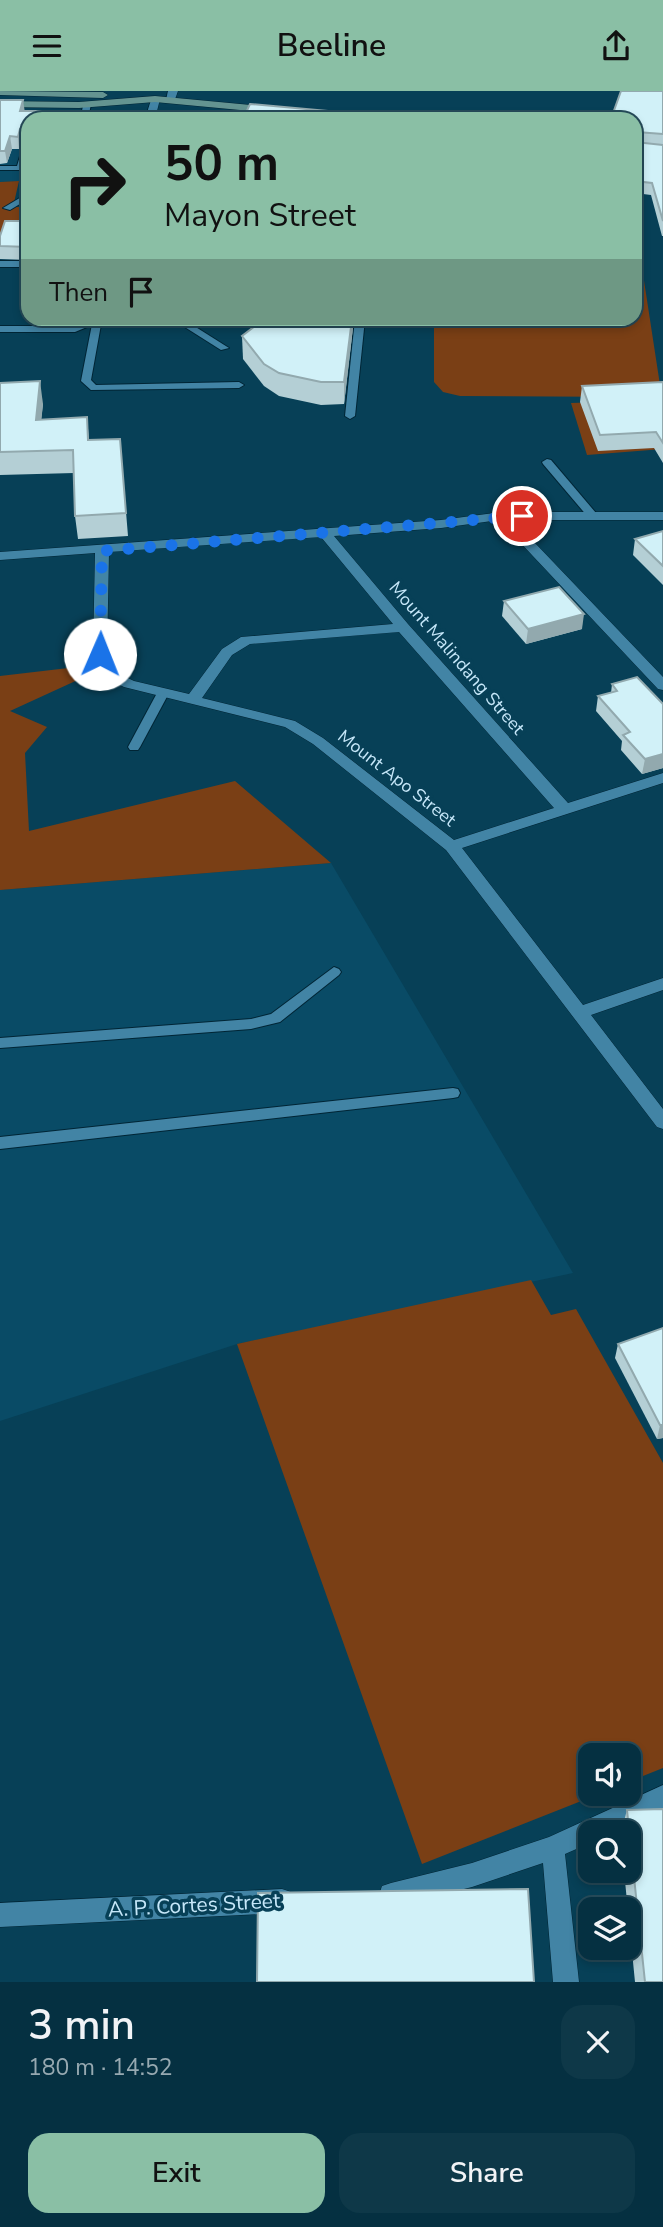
<!DOCTYPE html>
<meta charset="utf-8">
<style>
:root{--surface:#053041;--page:#0e3848;--text:#f1f3f6;--muted:#97a9b1;--line:#264b5a;--accent:#8abfa5}
body{margin:0;font-family:"Nunito Sans",sans-serif;background:var(--page);color:var(--text);height:100vh;display:flex;flex-direction:column;font-size:26px;white-space:nowrap}
*{box-sizing:border-box;margin:0}
p{font-size:23px;color:var(--muted)}
.icon{flex:none;width:38px;height:38px;fill:none;stroke:currentColor;stroke-width:2;stroke-linecap:round;stroke-linejoin:round}
.map{position:relative;height:1891px;overflow:hidden}
.drawer{display:flex;flex-direction:column;background:var(--surface);flex:1}
.drawer>*{flex:none}
.guide{position:absolute;left:21px;top:21px;width:621px;height:214px;border-radius:21px;box-shadow:0 4px 10px #0003,0 0 0 2px var(--line);background:#8abfa5;color:#111;overflow:hidden}
.buttons{position:absolute;left:578px;top:1652px;display:grid;gap:14px}
.buttons a{display:grid;place-items:center;width:63px;height:63px;border-radius:14px;background:var(--surface);box-shadow:0 4px 10px #0003,0 0 0 2px var(--line);font-size:35px}
.pin{position:absolute;display:grid;place-items:center;width:60px;height:60px;color:#fff;margin:-30px;border:4px solid #fff;border-radius:50%;box-shadow:0 2px 7px #0007}
.me{position:absolute;width:77px;margin:-38px;rotate:1deg;stroke-linejoin:round;filter:drop-shadow(0 0 5px #0008)}
.turn{display:flex;align-items:center;gap:24px;height:147px;padding:0 28px;font-size:32px}
.turn .icon{width:91px;height:91px;stroke-width:2.5}
.turn b{display:block;font-size:49px;line-height:60px}
.then{display:flex;align-items:center;height:66px;padding:0 28px;background:#0003;gap:14px;font-size:26px}
.round{display:grid;place-items:center;flex:none;width:74px;height:74px;border-radius:21px;background:var(--page)}
.overview{display:flex;align-items:center;justify-content:space-between;height:119px;padding:0 28px}
h1{font-size:42px;font-weight:600;line-height:52px}
.button{display:flex;gap:14px;margin-top:auto;padding:14px 28px}
.button a{flex:1;height:80px;border-radius:21px;background:var(--accent);color:#111;font-size:28px;font-weight:600;line-height:80px;text-align:center}
.button a+a{background:var(--page);color:var(--text)}
header{display:flex;justify-content:space-between;align-items:center;height:91px;padding:0 28px;background:var(--accent);color:#111;font-size:32px;font-weight:600}
.map>svg:first-child{display:block}
.built{fill:#094b66}
.green{fill:#7a3f15}
.lines{fill:none;stroke-linecap:round;stroke-linejoin:round}
.lane-casing{stroke:#002535;stroke-width:2}
.street-casing{stroke:#002535;stroke-width:1}
.secondary-casing{stroke:#002535;stroke-width:1}
.lane{fill:#4284a5;fill-rule:evenodd}
.street{fill:#4284a5;fill-rule:evenodd}
.secondary{fill:#649491;fill-rule:evenodd}
.wall{fill:#b4cfd5}
.shaded-wall{fill:#92a9ae}
.building{fill:#d1f1f8;stroke:#92a9ae;stroke-width:2}
.route{stroke:#1a73e8;stroke-width:12;stroke-dasharray:0 21.6}
.labels{text-anchor:middle;stroke-width:7;stroke-linejoin:round;paint-order:stroke}
.street-label{font-size:18px;fill:#c6e7f9;stroke:#074057}
.near-street-label{font-size:21px;fill:#c6e7f9;stroke:#074057}
</style>
<header><svg class="icon" aria-label="menu" viewBox="0 0 24 24"><path d="M4 6h16M4 12h16M4 18h16"/></svg>Beeline<svg class="icon" aria-label="share" viewBox="0 0 24 24"><path d="M12 15V3M7 8l5-5 5 5M5 13v7h14v-7"/></svg></header>
<div class="map">
<svg width="663" height="1891" viewBox="0 0 663 1891">
<rect width="100%" height="100%" fill="#074057"/>
<g class="built">
<path d="M0 20H148L146 28H28V90L0 91Z"/>
<path d="M331 772 573 1182 237 1253 0 1330V799Z"/>
</g>
<g class="green">
<path d="M19 90 13 116H28V143L0 144V91Z"/>
<path d="M635 167 641 170 660 294 636 306 460 305 443 301 434 291V228H635Z"/>
<path d="M663 309V358L587 364 571 312Z"/>
<path d="M77 576 82 587 10 620 47 636 25 662 29 740 235 690 331 772 0 799V585Z"/>
<path d="M531 1189 551 1224 576 1218 663 1372V1677L628 1691V1664H590V1703H599L422 1773 237 1253Z"/>
</g>
<g class="lines">
<g class="lane-casing">
<g id="lane">
<path d="M84 11 91 13 88 28H80Z"/>
<path d="M28 50V65L25 75H28V79H0V75H17L24 52Z"/>
<path d="M28 102V108L10 119 3 117Z"/>
<rect x="0" y="170" width="28" height="6"/>
<path d="M80 228H88L87 236 75 241H0V235H75L78 234Z"/>
<path d="M93 228H102L91 289 96 294 239 291 244 294 239 297 91 299 81 290Z"/>
<path d="M172 228H183L229 257 221 259Z"/>
<path d="M355 228H365L355 325 350 328 345 325Z"/>
<path d="M547 368 551 369 596 422V426H588L543 373 542 371Z"/>
<path d="M163 598 169 602 140 656 138 659H130L128 656 157 602Z"/>
<path d="M334 876 339 878 341 881 339 884 280 931 251 938 0 957V947L251 928 271 923Z"/>
<path d="M453 997 458 998 460 1002 458 1006 453 1007 0 1058V1046Z"/>
</g>
</g>
<g class="street-casing">
<g id="street">
<path d="M168 0H178L174 11 166 9Z"/>
<path d="M152 6 160 8 155 28H145Z"/>
<path d="M502 421H663V429H513L663 586V599L658 598 499 429 441 437 334 445 408 533 568 712 663 682V692L462 757 583 914 663 887V899L591 924 663 1018V1038L657 1036 446 759 313 653 285 636 124 596 102 585 93 563 95 462 0 469V461L441 429ZM321 446 393 533 241 546 222 558 189 603 134 590 113 580 107 563 109 461ZM399 541 554 717 454 749 323 647 295 630 202 607 232 564 250 553Z"/>
<path d="M663 1694V1718L613 1741H590V1752L565 1763 579 1891H553L543 1772 472 1796 391 1816 382 1813 379 1804 382 1795 391 1792 472 1772 549 1746Z"/>
<path d="M282 1798 291 1801 294 1810 291 1819 282 1822 0 1836V1812Z"/>
</g>
</g>
<g class="secondary-casing">
<g id="secondary">
<path d="M0 0 103 1 108 4 103 7 0 4Z"/>
<path d="M155 5 272 16 277 19 272 22 155 11 79 17 0 16V10L79 11Z"/>
</g>
</g>
<use href="#lane" class="lane"/>
<use href="#street" class="street"/>
<use href="#secondary" class="secondary"/>
</g>
<g class="wall">
<path d="M663 0V145H662L651 104 635 102V28Z"/>
<path d="M0 9 25 20H72V28H28V48H27L21 51 19 58H12L7 72 0 73Z"/>
<path d="M28 130V169L0 168V145Z"/>
<path d="M264 228H354L344 313 321 314 279 305 264 295 243 268 242 245Z"/>
<path d="M663 291V372L654 357 598 360 580 311 582 295Z"/>
<path d="M0 292 43 313 41 329 87 326 89 349 120 348 128 445 78 448 75 425 74 382 0 384Z"/>
<path d="M663 440V494L633 464 635 448Z"/>
<path d="M504 510 582 538 526 553 502 525Z"/>
<path d="M612 593 663 613V677L642 683 621 659 622 650 596 620 598 605 611 602Z"/>
<path d="M663 1237V1347L657 1348 615 1267 618 1253Z"/>
<path d="M627 1719 663 1891H635L624 1780H628V1741H621Z"/>
</g>
<g class="shaded-wall">
<path d="M23 9 25 22 20 20Z"/>
<path d="M25 35 27 48 21 51 19 58 18 46 20 38Z"/>
<path d="M10 45 12 58 7 72 5 60Z"/>
<path d="M352 228H354L344 313V291Z"/>
<path d="M40 290 43 313 39 352 36 329Z"/>
<path d="M584 523 582 538 526 553 528 538Z"/>
<path d="M663 663V677L642 683 645 668Z"/>
<path d="M660 1334H663V1347L657 1348Z"/>
</g>
<g class="building">
<path d="M621 0H663V43L637 41 635 42V28H611Z"/>
<path d="M0 9H23L20 20H72L69 28H28V37L25 35 20 38 18 46 10 45 5 60H0Z"/>
<path d="M250 13 416 28H243Z"/>
<path d="M635 51 663 54V130L652 92 635 90Z"/>
<path d="M5 130H28V156L0 155V145Z"/>
<path d="M264 228H352L344 291H321L279 282 264 273 242 245Z"/>
<path d="M40 290 36 329 87 326 88 349 120 348 126 422 75 425 73 359 0 361V292Z"/>
<path d="M663 291V352L656 341 600 344 582 295Z"/>
<path d="M663 440V475L635 448Z"/>
<path d="M559 496 584 523 528 538 504 510Z"/>
<path d="M637 586 663 613V663L645 668 623 644 630 641 598 605 617 600 612 593Z"/>
<path d="M663 1237V1334H660L618 1253Z"/>
<path d="M663 1718V1891H645L627 1719Z"/>
<path d="M528 1798 534 1891H257L258 1802Z"/>
</g>
<g class="lines">
<path class="route" d="M100 563 102 460 522 425"/>
</g>
<g class="labels">
<g class="street-label">
<text transform="translate(457 567) rotate(49)" y="6">Mount Malindang Street</text>
<text transform="translate(397 687) rotate(38)" y="6">Mount Apo Street</text>
</g>
<g class="near-street-label">
<text transform="translate(194 1814) rotate(-3)" y="7">A. P. Cortes Street</text>
</g>
</g>
</svg>
<div class="buttons">
<a><svg class="icon" aria-label="sound" viewBox="0 0 24 24"><path d="M4 9h4l5-4v14l-5-4H4zM17 9q2 3 0 6"/></svg></a>
<a><svg class="icon" aria-label="search" viewBox="0 0 24 24"><circle cx="10" cy="10" r="6"/><path d="M15 15l6 6"/></svg></a>
<a><svg class="icon" aria-label="layers" viewBox="0 0 24 24"><path d="M12 4l9 5-9 5-9-5zM3 14l9 5 9-5"/></svg></a>
</div>
<div class="pin" style="left:522px;top:425px;background:#d93025"><svg class="icon" aria-label="arrive" viewBox="0 0 24 24"><path d="M6 21V4h12l-3 4 3 4H6"/></svg></div>
<svg class="me" style="left:100px;top:563px" viewBox="-20 -20 40 40"><circle r="19" fill="#fff"/><path d="M0-13L10 11 0 6-10 11z" fill="#1a73e8"/></svg>
<div class="guide">
<div class="turn"><svg class="icon" aria-label="right" viewBox="0 0 24 24"><path d="M7 20v-9h11M14 6l5 5-5 5"/></svg><div><b>50 m</b>Mayon Street</div></div>
<div class="then">Then<svg class="icon" aria-label="arrive" viewBox="0 0 24 24"><path d="M6 21V4h12l-3 4 3 4H6"/></svg></div>
</div>
</div>
<section class="drawer">
<div class="overview"><div><h1>3 min</h1><p>180 m · 14:52</p></div><a class="round"><svg class="icon" aria-label="close" viewBox="0 0 24 24"><path d="M6 6l12 12M18 6L6 18"/></svg></a></div>
<div class="button"><a>Exit</a><a>Share</a></div>
</section>
